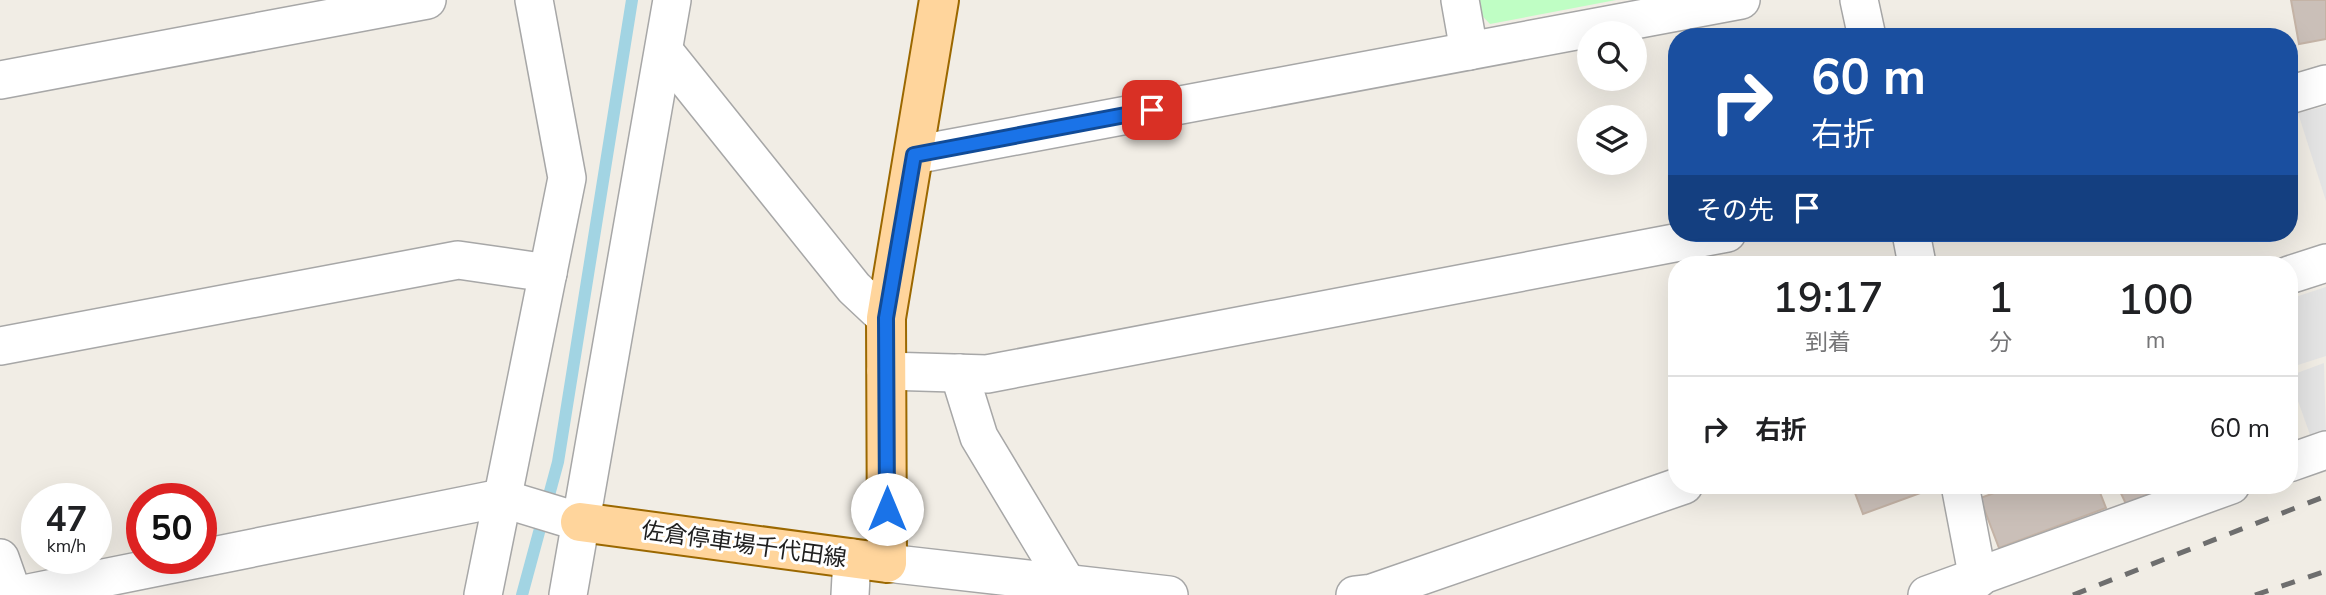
<!DOCTYPE html>
<html lang="ja">
<meta charset="utf-8">
<style>
:root{--surface:#fff;--page:#f6f6f6;--text:#202124;--muted:#757577;--line:#e0e0e0}
body{margin:0;font-family:"Nunito Sans","Noto Sans JP",sans-serif;background:var(--page);color:var(--text);height:100vh;display:flex;flex-direction:column;font-size:26px;white-space:nowrap}
*{box-sizing:border-box;margin:0}
p{font-size:23px;color:var(--muted)}
.icon{flex:none;width:38px;height:38px;fill:none;stroke:currentColor;stroke-width:2;stroke-linecap:round;stroke-linejoin:round}
.map{position:relative;flex:1;overflow:hidden}
.panel{position:absolute;left:1668px;top:256px;width:630px;height:238px;display:flex;flex-direction:column;background:var(--surface);border-radius:28px;box-shadow:0 7px 28px #0002}
.panel>*{flex:none}
.top-card{position:absolute;left:1668px;top:28px;width:630px;height:214px;border-radius:28px;box-shadow:0 7px 28px #0002;background:#1a4fa0;color:#fff;overflow:hidden}
.buttons{position:absolute;left:1577px;top:21px;display:grid;gap:14px}
.buttons a{display:grid;place-items:center;width:70px;height:70px;border-radius:50%;background:var(--surface);box-shadow:0 7px 28px #0002;font-size:35px}
.speed{position:absolute;left:21px;top:483px;display:flex;gap:14px;font-size:35px;font-weight:700;text-align:center}
.speed>*{display:grid;place-content:center;width:91px;height:91px;border-radius:50%;background:var(--surface);box-shadow:0 7px 28px #0002;line-height:1}
.speed small{font-size:18px;font-weight:400}
.speed .limit{border:10px solid #d22;background:#fff;color:#111}
.pin{position:absolute;display:grid;place-items:center;width:60px;height:60px;color:#fff;margin:-30px;border-radius:14px;box-shadow:0 4px 10px #0006}
.me{position:absolute;width:77px;margin:-38px;rotate:0deg;stroke-linejoin:round;filter:drop-shadow(0 0 5px #0008)}
.turn{display:flex;align-items:center;gap:24px;height:147px;padding:0 28px;font-size:32px}
.turn .icon{width:91px;height:91px;stroke-width:2.5}
.turn b{display:block;font-size:49px;line-height:60px}
.then{display:flex;align-items:center;height:66px;padding:0 28px;background:#0003;gap:14px;font-size:26px}
.eta{display:flex;justify-content:space-evenly;align-items:center;height:119px;text-align:center}
.eta b{font-size:42px;font-weight:600;line-height:49px}
ul{padding:0;list-style:none}
li{display:flex;align-items:center;gap:21px;height:105px;padding:0 28px;border-top:2px solid var(--line)}
li div{flex:1}
li b{display:block;font-size:26px}
li em{font-style:normal}
.map>svg:first-child{display:block}
.park{fill:#bffec4}
.parking{fill:#e4e4e4}
.lines{fill:none;stroke-linecap:round;stroke-linejoin:round}
.stream{stroke:#a2d4e3;stroke-width:12}
.building{fill:#cabfb8;stroke:#c4b3a6;stroke-width:2}
.minor-casing{stroke:#a7a7a7;stroke-width:40}
.major-casing{stroke:#9b6800;stroke-width:42}
.minor{stroke:#fff;stroke-width:37}
.major{stroke:#ffd59c;stroke-width:38}
.rail{stroke:#6e6e6e;stroke-width:5;stroke-dasharray:14 14;stroke-linecap:butt}
.route-casing{stroke:#114b97;stroke-width:18}
.route{stroke:#1a73e8;stroke-width:12}
.labels{text-anchor:middle;stroke-width:6;stroke-linejoin:round;paint-order:stroke}
.street-label{font-size:23px;fill:#202020;stroke:#fff}
</style>
<div class="map">
<svg width="2326" height="595" viewBox="0 0 2326 595">
<rect width="100%" height="100%" fill="#f1ede5"/>
<path class="park" d="M1467 0H1616L1490 24Z"/>
<g class="parking">
<path d="M2326 106V201L2298 113Z"/>
<path d="M2326 287V356L2298 365 2289 344V299Z"/>
<path d="M2324 363 2326 438 2313 443 2289 376Z"/>
</g>
<g class="lines">
<path class="stream" d="M522 595 558 462 632 0"/>
</g>
<g class="building">
<path d="M2291 0H2326V39L2299 44Z"/>
<path d="M2289 395 2296 415 2289 417Z"/>
<path d="M1852 485H1930L1931 489 1863 514Z"/>
<path d="M2017 485H2097L2106 508 1999 548 1980 498Z"/>
<path d="M2117 485H2155L2158 490 2126 504Z"/>
</g>
<g class="lines">
<g class="minor-casing">
<g id="minor">
<path d="M1460 0 1469 51"/>
<path d="M1859 0 1867 37"/>
<path d="M664 51 854 288 886 318"/>
<path d="M0 80 427 0"/>
<path d="M2289 95 2326 84"/>
<path d="M914 155 1741 0"/>
<path d="M1911 233 1917 264"/>
<path d="M2289 275 2326 263"/>
<path d="M0 346 458 260 548 273"/>
<path d="M886 371 987 374 1727 233"/>
<path d="M959 373 979 437 1074 595"/>
<path d="M2289 463 2326 450"/>
<path d="M1960 485 1978 579"/>
<path d="M0 558 13 595"/>
<path d="M887 563 1169 595"/>
<path d="M19 595 501 498 580 522"/>
<path d="M483 595 567 178 534 0"/>
<path d="M568 595 672 0"/>
<path d="M850 595 852 558"/>
<path d="M1355 595 1372 593 1684 485"/>
<path d="M1927 595 2231 485"/>
</g>
</g>
<g class="major-casing">
<path id="major" d="M580 522 887 563 886 318 939 0"/>
</g>
<use href="#minor" class="minor"/>
<use href="#major" class="major"/>
<g class="rail">
<path d="M2073 595 2326 496"/>
<path d="M2255 595 2326 571"/>
</g>
</g>
<g class="lines">
<g class="route-casing">
<path id="route" d="M887 509 886 318 914 155 1152 110"/>
</g>
<use href="#route" class="route"/>
</g>
<g class="labels">
<g class="street-label">
<text transform="translate(744 544) rotate(8)" y="8">佐倉停車場千代田線</text>
</g>
</g>
</svg>
<div class="buttons">
<a><svg class="icon" aria-label="search" viewBox="0 0 24 24"><circle cx="10" cy="10" r="6"/><path d="M15 15l6 6"/></svg></a>
<a><svg class="icon" aria-label="layers" viewBox="0 0 24 24"><path d="M12 4l9 5-9 5-9-5zM3 14l9 5 9-5"/></svg></a>
</div>
<div class="speed"><div>47<small>km/h</small></div><div class="limit">50</div></div>
<div class="pin" style="left:1152px;top:110px;background:#d93025"><svg class="icon" aria-label="arrive" viewBox="0 0 24 24"><path d="M6 21V4h12l-3 4 3 4H6"/></svg></div>
<svg class="me" style="left:887px;top:509px" viewBox="-20 -20 40 40"><circle r="19" fill="#fff"/><path d="M0-13L10 11 0 6-10 11z" fill="#1a73e8"/></svg>
<div class="top-card">
<div class="turn"><svg class="icon" aria-label="right" viewBox="0 0 24 24"><path d="M7 20v-9h11M14 6l5 5-5 5"/></svg><div><b>60 m</b>右折</div></div>
<div class="then">その先<svg class="icon" aria-label="arrive" viewBox="0 0 24 24"><path d="M6 21V4h12l-3 4 3 4H6"/></svg></div>
</div>
<section class="panel">
<div class="eta">
<div><b>19:17</b><p>到着</p></div>
<div><b>1</b><p>分</p></div>
<div><b>100</b><p>m</p></div>
</div>
<ul>
<li><svg class="icon" aria-label="right" viewBox="0 0 24 24"><path d="M7 20v-9h11M14 6l5 5-5 5"/></svg><div><b>右折</b></div><em>60 m</em></li>
</ul>
</section>
</div>
